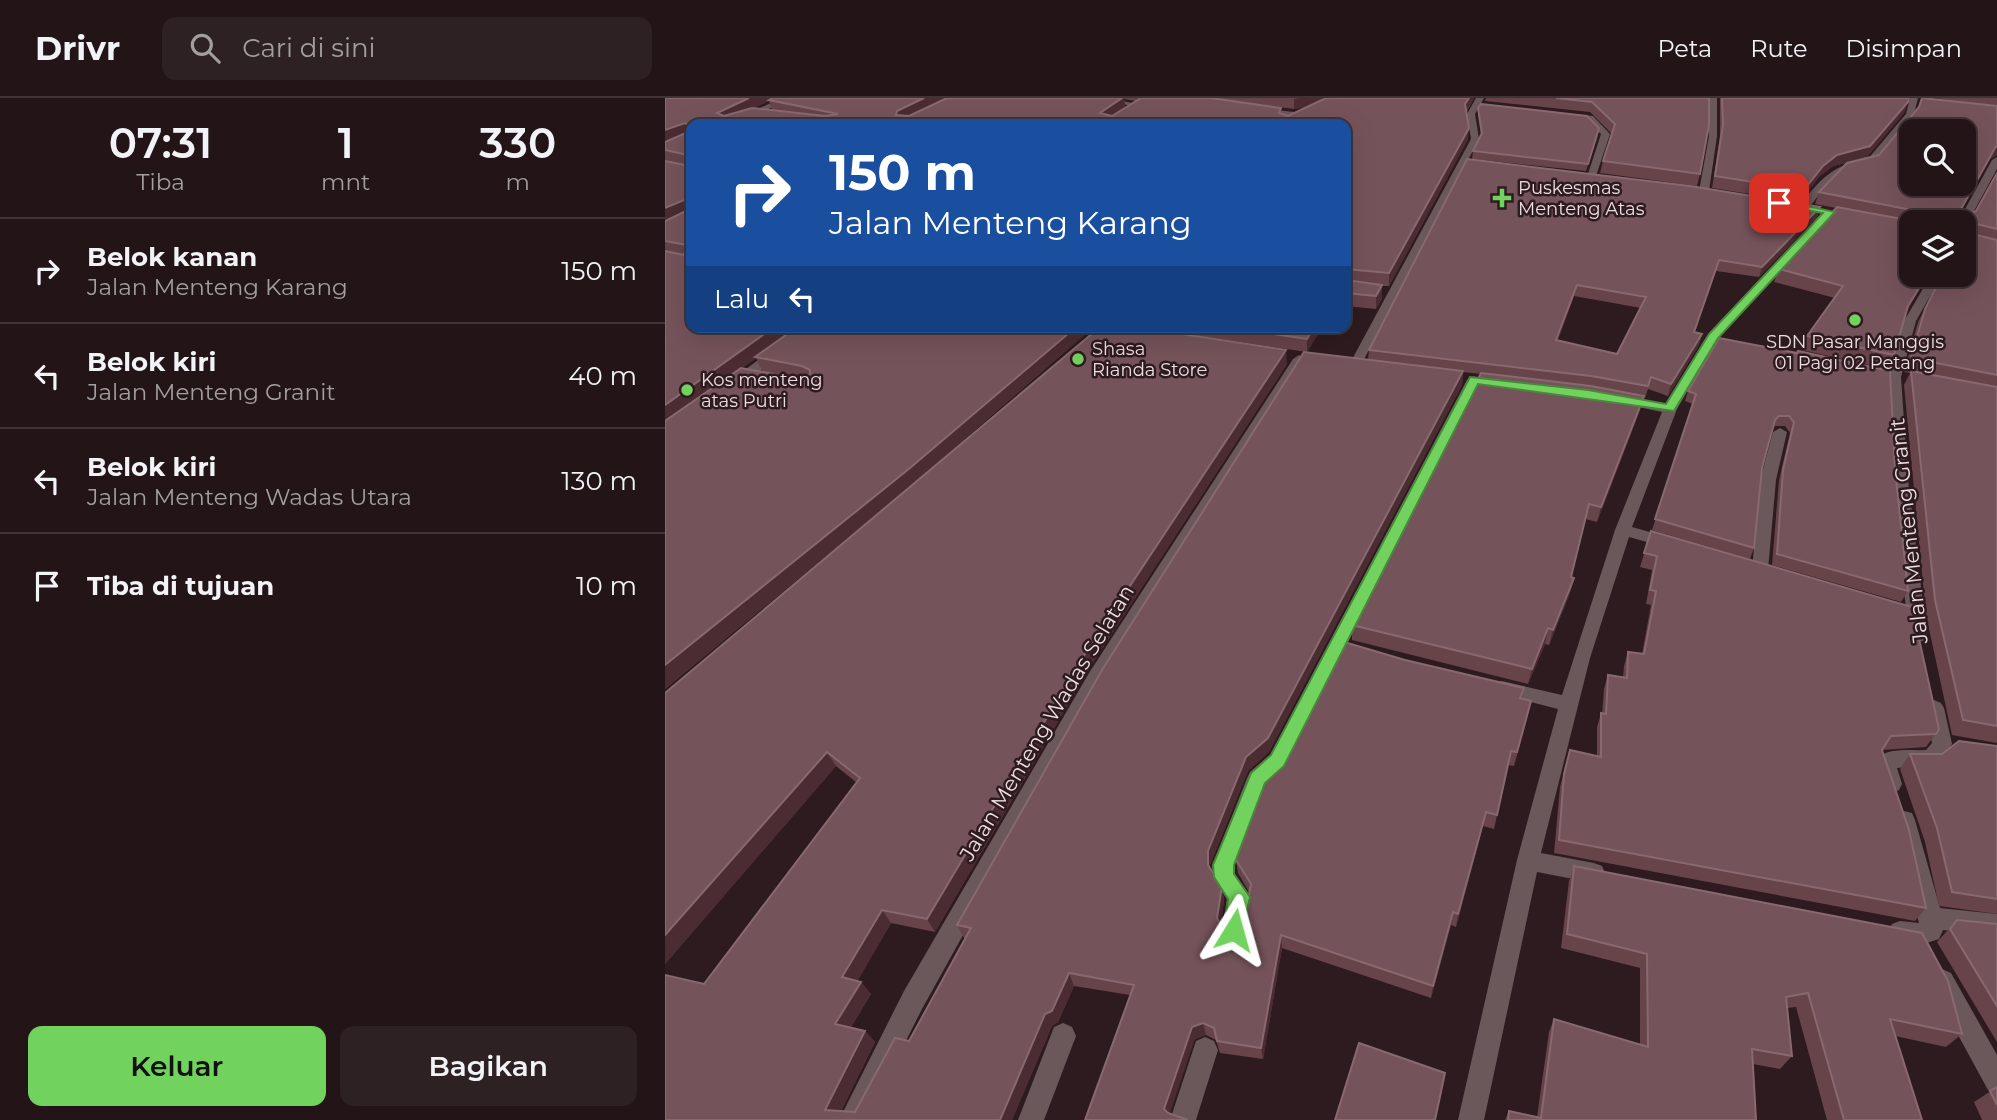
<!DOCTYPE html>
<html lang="id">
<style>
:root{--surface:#221417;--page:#2e2124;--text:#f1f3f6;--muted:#a29ea1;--line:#3f3336;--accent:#72d25e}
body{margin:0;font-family:Montserrat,sans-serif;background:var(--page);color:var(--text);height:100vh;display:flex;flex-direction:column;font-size:26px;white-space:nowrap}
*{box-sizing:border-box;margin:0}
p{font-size:23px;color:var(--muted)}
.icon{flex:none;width:38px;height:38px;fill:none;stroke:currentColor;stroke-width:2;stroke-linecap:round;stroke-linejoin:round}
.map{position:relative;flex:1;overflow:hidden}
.sheet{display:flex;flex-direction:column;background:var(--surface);width:665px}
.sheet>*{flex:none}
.banner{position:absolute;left:21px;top:21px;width:665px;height:214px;border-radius:14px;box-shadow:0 7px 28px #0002,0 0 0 2px var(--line);background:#1a4fa0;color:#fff;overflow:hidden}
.fabs{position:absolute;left:1234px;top:21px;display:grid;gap:14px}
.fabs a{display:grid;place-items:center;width:77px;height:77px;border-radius:14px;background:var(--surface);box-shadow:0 7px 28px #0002,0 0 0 2px var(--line);font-size:35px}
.pin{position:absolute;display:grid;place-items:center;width:60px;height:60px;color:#fff;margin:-30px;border-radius:14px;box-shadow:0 4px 10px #0006}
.me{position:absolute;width:77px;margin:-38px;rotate:8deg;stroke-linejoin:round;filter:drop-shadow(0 0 5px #0008)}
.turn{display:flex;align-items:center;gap:24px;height:147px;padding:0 28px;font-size:32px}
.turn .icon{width:91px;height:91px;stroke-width:2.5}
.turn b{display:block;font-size:49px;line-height:60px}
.then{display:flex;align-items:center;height:66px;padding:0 28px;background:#0003;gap:14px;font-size:26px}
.eta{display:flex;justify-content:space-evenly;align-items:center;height:119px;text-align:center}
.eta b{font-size:42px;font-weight:600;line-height:49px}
.primary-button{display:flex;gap:14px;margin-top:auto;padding:14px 28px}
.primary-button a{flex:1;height:80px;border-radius:14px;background:var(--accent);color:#111;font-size:28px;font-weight:600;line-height:80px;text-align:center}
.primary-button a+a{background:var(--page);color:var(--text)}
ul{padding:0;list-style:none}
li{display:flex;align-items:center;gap:21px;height:105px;padding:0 28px;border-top:2px solid var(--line)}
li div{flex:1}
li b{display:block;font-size:26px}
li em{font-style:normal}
header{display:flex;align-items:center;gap:42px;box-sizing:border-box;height:98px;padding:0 35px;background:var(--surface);border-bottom:2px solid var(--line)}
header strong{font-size:33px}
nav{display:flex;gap:38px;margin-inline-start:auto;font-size:24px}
.search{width:490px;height:63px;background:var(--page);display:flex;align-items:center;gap:18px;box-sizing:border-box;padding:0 24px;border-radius:14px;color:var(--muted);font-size:26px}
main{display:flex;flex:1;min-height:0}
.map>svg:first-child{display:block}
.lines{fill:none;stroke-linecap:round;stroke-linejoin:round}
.minor{fill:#6a585b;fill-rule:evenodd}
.tertiary{fill:#6a585b;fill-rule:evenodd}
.wall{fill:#67434a;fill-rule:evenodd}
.shaded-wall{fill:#4a2c32}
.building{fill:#75535a;stroke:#88696f;stroke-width:2;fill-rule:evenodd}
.route{fill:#72d25e;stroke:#4a883d;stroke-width:2}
.poi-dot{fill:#72d25e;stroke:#2e1b1f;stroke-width:2.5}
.labels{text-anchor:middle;stroke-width:5;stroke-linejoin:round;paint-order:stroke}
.far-poi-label{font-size:18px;fill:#ecdee0;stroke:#2e1b1f;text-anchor:start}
.street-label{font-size:21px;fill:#ecdee0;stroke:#2e1b1f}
</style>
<header>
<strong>Drivr</strong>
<div class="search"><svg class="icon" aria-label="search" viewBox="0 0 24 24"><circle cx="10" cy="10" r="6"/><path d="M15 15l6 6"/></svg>Cari di sini</div>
<nav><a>Peta</a><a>Rute</a><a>Disimpan</a></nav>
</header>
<main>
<section class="sheet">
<div class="eta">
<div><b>07:31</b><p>Tiba</p></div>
<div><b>1</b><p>mnt</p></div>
<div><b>330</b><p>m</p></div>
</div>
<ul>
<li><svg class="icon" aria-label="right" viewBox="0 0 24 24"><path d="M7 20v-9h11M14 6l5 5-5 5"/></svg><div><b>Belok kanan</b><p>Jalan Menteng Karang</p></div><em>150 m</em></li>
<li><svg class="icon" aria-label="left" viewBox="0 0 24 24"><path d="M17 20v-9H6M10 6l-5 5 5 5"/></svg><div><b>Belok kiri</b><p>Jalan Menteng Granit</p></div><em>40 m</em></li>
<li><svg class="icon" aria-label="left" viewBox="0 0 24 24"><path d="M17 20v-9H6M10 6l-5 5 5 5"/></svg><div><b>Belok kiri</b><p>Jalan Menteng Wadas Utara</p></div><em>130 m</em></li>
<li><svg class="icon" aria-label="arrive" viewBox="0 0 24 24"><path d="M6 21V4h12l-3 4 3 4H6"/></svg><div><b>Tiba di tujuan</b></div><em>10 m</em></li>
</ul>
<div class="primary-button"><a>Keluar</a><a>Bagikan</a></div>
</section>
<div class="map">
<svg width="1332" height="1022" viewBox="0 0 1332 1022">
<rect width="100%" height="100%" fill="#2e1b1f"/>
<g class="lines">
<g class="minor">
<path d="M117 0H128L70 26H59Z"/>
<path d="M418 0H440L479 7 475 9Z"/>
<path d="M811 0H819L810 16 814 41 696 267 695 270H685L684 267 806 41 802 16Z"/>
<path d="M1044 0H1052V38L1044 93 1039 96 1034 93 1044 38Z"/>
<path d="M1245 0H1253L1249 16 1208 67 1177 74 1163 85 1143 111H1135L1134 109C1153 83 1169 65 1202 62L1241 16Z"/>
<path d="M593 10 629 14 633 17 629 20 590 14Z"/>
<path d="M899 15 928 18 945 36 930 81 922 79 936 36 922 22 899 19Z"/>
<path d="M1332 59V71L1303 124 1298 127V124H1293L1327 62Z"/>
<path d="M1161 112 1170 114 1053 240 1012 311 967 429 1013 442 1015 446 1007 451 964 439 925 560 876 755 929 765 937 768 940 775 937 782 929 785 872 774 819 1022H793L852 762 893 611 830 595 828 590 830 585 837 583 897 597 950 432 997 314 950 304V298L1001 306 1044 235Z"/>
<path d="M1266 177H1277L1251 223 1236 279 1243 382 1262 538 1259 543H1247L1244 538 1227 382 1222 279 1239 223Z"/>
<path d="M634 257 640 261 438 585 257 911 201 1022H174L239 893 424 575 628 261Z"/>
<path d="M809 278 816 282 620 668 600 685 570 767V776L585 799 577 840 569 843 561 840 557 832 562 801 548 779V767L582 680 585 674 606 656 802 282Z"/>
<path d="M1115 330 1122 334 1111 382 1103 472 1095 478 1087 472 1095 382 1108 334Z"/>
<path d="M1269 602 1276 605 1279 610 1287 646 1274 666 1232 670 1237 686 1234 692 1227 695 1220 692 1210 665C1218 648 1244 653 1261 652L1267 645 1259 610 1262 605Z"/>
<path d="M1239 713 1247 715 1250 722 1275 810 1332 816V838L1278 832 1274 841 1252 848 1227 842 1223 834 1227 826 1235 823 1254 825 1228 722 1231 715Z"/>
<path d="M1277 871 1286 875 1332 957V996L1323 992 1268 891 1265 883 1268 875Z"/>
<path d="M398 925 407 929 411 938 379 1022H353L389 929Z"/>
<path d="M540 939 549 943 553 952 531 1022H505L531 943Z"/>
</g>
<path class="tertiary" d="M138 229H152L76 288H66V282Z"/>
</g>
<g class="wall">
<path d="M0 0H475L470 3 459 1 460 9 449 17 476 0H657L651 5 661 0H809L802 13 803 41 724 188H717V200L711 211 681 208V26L26 229H424V233L250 384 0 591V63L20 67 0 63ZM104 3 107 12 89 10ZM597 7 629 11 641 9 623 18 616 15V10ZM91 260 97 273 137 280 77 270Z"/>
<path d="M821 0H1044L1035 76 1032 88 935 75 938 63 947 36 925 14 820 3Z"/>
<path d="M1055 0H1244L1239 15 1201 60 1168 68 1154 79 1135 104 1047 90 1055 38Z"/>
<path d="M1257 0 1290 3 1270 0H1332V57L1325 61 1297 111 1303 117 1311 113 1332 75V645L1287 637 1261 517 1239 287 1245 275 1239 274 1253 224 1277 177H1298V124L1246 177H1263L1241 214 1229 257 1222 271 1137 252 1142 238 1170 200 1109 184 1114 171 1171 110 1150 106 1154 94 1214 57 1253 11Z"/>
<path d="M813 10 933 37 921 73 807 61 808 53 816 38 813 17Z"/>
<path d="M1155 109 1152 119 1094 179 1051 173 1030 234 1037 236 1034 247 1003 298 983 291 980 300 978 299 975 312 932 424 920 421 906 479 909 480 905 495 884 547 880 546 863 586 687 542V527L816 276 798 274 797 287 604 654 583 673 545 767V770L557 788 559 802 556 826 558 830 568 833 578 828 584 794 573 775 571 762 740 562 859 590 857 600 863 617 849 668 843 667 829 731 818 728 791 829 786 827 766 900 617 850 598 961 555 955 551 942 541 937 530 941 420 1022 465 897 409 888 393 924 387 928 347 1022H0L39 886 192 685 171 668 0 866V595L622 266 422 574 270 834 226 825 192 883 196 884 206 896 186 929 200 933 210 944 176 1013 190 1014 244 943 301 840H299L292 827 703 262 704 252ZM909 198 976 210 952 256 893 242Z"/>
<path d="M473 229H657L642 254Z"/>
<path d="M1054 240 1230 371 1243 493 1236 504 1107 467 1114 382 1125 335 1120 328H1110L1108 331 1097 370 1089 450 1085 461 987 432 1028 306 1020 303 1023 293Z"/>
<path d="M986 433 1274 631 1261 649 1217 652 1261 810 1250 823 889 755 895 689 905 652 932 658V629L936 615 937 616 939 591 943 577 958 579 959 568 963 554 977 556 986 507 981 506 987 472 975 469Z"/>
<path d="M1332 648V816L1274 808 1260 744 1235 671 1245 656H1277Z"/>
<path d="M909 768 1297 936 1281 949 1230 938 1257 1022H1162L1131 909 1122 910 1127 958 1115 971 1088 966 1091 1022H840L844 1013 872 1019 884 934 889 921 975 946V870L896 850 904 783Z"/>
<path d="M1292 822 1332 826V944L1272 844Z"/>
<path d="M1332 989V1022H1317L1309 1004Z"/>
</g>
<g class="shaded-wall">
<path d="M84 0H111L56 25 52 15Z"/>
<path d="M259 0H283L234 26 231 17 232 13Z"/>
<path d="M457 0H459L460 9 436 26 435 15Z"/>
<path d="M634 0H657L646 9 629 11V1Z"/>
<path d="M804 0H809L799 16 800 6Z"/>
<path d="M1243 4 1239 15 1201 60 1168 68 1154 79 1135 104 1139 92 1158 68Z"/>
<path d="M20 25 25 36 0 45V32Z"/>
<path d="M804 30 803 41 724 188V175Z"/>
<path d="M934 30 933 37 921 73 923 66Z"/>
<path d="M1332 48V57L1325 61 1291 123 1330 50Z"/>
<path d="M19 102 25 114 0 125V110Z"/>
<path d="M1155 109 1152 119 1094 179 1097 169Z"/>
<path d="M1262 177H1263L1237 222 1243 208Z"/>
<path d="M717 187V200L711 211V198Z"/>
<path d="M912 187 909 198 889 253 891 242Z"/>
<path d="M109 229H133L0 327V307Z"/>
<path d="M411 229H424V233L250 384 0 591V567Z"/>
<path d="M649 229H657L642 254V241Z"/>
<path d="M1037 236 1034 247 1003 298 1006 286Z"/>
<path d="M621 252 622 266 422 574 270 834 262 821 418 559Z"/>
<path d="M798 273 797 287 604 654 583 673 545 767 546 780 543 767V753L581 659Z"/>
<path d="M979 298 975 312 932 424 936 409Z"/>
<path d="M909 480 905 495 884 547 888 532Z"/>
<path d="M883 530 880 546 863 586 867 571Z"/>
<path d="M162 654 171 668 0 866V837Z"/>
<path d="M821 714 818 728 791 829 793 816Z"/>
<path d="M557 788 559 802 555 833 552 820Z"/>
<path d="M217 812 226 825 188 891 177 879Z"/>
<path d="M788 814 786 827 766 900 768 888Z"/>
<path d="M616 837 617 850 598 961 596 950Z"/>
<path d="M404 875 409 888 393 924 387 928 347 1022H335L380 916Z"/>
<path d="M196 884 206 896 181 937 170 926Z"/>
<path d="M538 925 541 937 530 941 503 1021 499 1011 527 929Z"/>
<path d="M200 933 210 944 172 1022 160 1012Z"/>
</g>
<g class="building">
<path d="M0 0H84L52 15 59 18 87 10 160 18 173 16 104 2 108 0H259L232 13 231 17 244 18 282 0H457L435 15 447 18 476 0H546L616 10 614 15 623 18 661 0H804L800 6 804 30 724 175 681 171V26H26V229H109L0 307V153L19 157 22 147 0 143V123L21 113 23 104 19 102 0 110V63L20 67 23 57 0 52V44L23 34 24 27 20 25 0 32Z"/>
<path d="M891 0H1044V27L1035 76 938 63 950 26 927 4Z"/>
<path d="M1057 0H1244L1243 4 1205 48 1172 57 1158 68 1139 92 1050 78 1058 27Z"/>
<path d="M1257 0 1332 8V48L1330 50 1296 111 1303 117 1311 113 1332 75V131L1304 124 1301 127 1303 135 1332 142V277L1246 260 1260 211 1277 177H1298V124H1246V177H1262L1243 208 1229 257 1142 238 1178 188 1114 171 1172 109 1253 124 1252 113 1154 94 1182 65 1214 57 1254 9ZM1246 33H1298V86H1246Z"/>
<path d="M816 6 922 18 934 30 923 66 808 53 817 35 813 10Z"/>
<path d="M802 61 1025 88 1155 109 1097 169 1054 162 1029 234 1037 236 1006 286 986 279 983 288 926 278 704 252ZM912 187 981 199 952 256 891 242Z"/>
<path d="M681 182 717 187 711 198 681 195Z"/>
<path d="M132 229H411L245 370 0 567V323L76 270 136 281 145 276V272L137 268 90 259Z"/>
<path d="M435 229H471L621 252 418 559 262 821 217 812 177 879 196 884 170 926 200 933 160 1012 190 1014 230 940 244 943 306 830 292 827 437 572 639 254 798 273 603 640 581 659 543 753V767L557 788 552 820 558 830 568 833 578 828 586 786 571 762V754L601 672 622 655 679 544 740 562 859 590 855 600 866 603 852 654 846 653 832 717 821 714 793 816 788 814 768 888 616 837 596 950 552 943 549 930 538 925 527 929 499 1011 503 1015 523 1022H420L469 887 404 875 387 913 380 916 335 1022H0V877L39 886 195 680 162 654 0 837V595Z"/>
<path d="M563 229H649L642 241Z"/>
<path d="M1054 240 1132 255 1133 253 1225 273 1230 371 1243 493 1112 456 1118 372 1129 324 1124 318H1114L1110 322 1097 370 1089 450 990 421 1031 296 1023 293Z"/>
<path d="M1246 273 1332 289V628L1298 622 1270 502Z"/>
<path d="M816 275 926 288 979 298 936 409 924 406 906 479 909 480 888 532 883 530 867 571 687 527Z"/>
<path d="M986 433 1247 509 1274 631 1271 636 1226 638 1217 652 1244 732 1261 810 894 742 899 676 905 652 936 659V615L941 616 943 577 962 580 963 554 979 556 991 493 985 492 992 458 979 455Z"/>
<path d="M1294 643 1332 648V801L1287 794 1272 730 1245 656H1277Z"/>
<path d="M909 768 1257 835 1283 883 1297 936 1225 921 1257 1022H1179L1143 895 1121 899 1127 958 1087 951 1091 1022H843L844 1013 876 1020 889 921 983 949 982 856 902 836Z"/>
<path d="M1292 822 1332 826V908L1285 831Z"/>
<path d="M694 945 780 975 770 1022H670Z"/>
<path d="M1332 989V1007L1325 993Z"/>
</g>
<path class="route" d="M1114 102 1170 114 1053 240 1009 313 813 286 619 668 600 685 569 767V776L585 799 576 839 569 842 561 839 558 832 563 801 549 779 548 767 586 675 606 657 805 279 923 292 1001 306 1044 236 1158 115 1110 107Z"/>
<g class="poi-dot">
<path d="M833.5 89.5h7v7h7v7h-7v7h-7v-7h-7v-7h7z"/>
<circle cx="1190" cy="222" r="7"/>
<circle cx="413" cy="261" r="7"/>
<circle cx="22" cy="292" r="7"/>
</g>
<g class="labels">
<g class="far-poi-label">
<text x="853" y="96">Puskesmas<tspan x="853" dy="21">Menteng Atas</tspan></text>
<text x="1190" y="250" text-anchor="middle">SDN Pasar Manggis<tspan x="1190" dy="21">01 Pagi 02 Petang</tspan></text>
<text x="427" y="257">Shasa<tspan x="427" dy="21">Rianda Store</tspan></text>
<text x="36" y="288">Kos menteng<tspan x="36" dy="21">atas Putri</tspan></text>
</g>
<g class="street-label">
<text transform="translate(1244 433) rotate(-96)" y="7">Jalan Menteng Granit</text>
<text transform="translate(382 625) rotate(-59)" y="7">Jalan Menteng Wadas Selatan</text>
</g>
</g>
</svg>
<div class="fabs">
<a><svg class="icon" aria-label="search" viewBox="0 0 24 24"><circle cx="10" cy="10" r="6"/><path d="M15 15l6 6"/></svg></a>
<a><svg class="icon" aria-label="layers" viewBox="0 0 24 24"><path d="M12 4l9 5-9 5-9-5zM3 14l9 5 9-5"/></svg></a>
</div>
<div class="pin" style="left:1114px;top:105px;background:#d93025"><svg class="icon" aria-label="arrive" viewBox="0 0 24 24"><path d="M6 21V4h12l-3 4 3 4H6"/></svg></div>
<svg class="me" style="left:569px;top:832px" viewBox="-20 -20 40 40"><path d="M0-17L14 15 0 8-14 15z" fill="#72d25e" stroke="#fff" stroke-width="4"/></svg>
<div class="banner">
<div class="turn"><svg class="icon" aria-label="right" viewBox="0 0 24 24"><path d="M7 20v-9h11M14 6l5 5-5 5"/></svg><div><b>150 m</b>Jalan Menteng Karang</div></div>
<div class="then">Lalu<svg class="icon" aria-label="left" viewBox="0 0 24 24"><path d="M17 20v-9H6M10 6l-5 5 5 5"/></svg></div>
</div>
</div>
</main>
